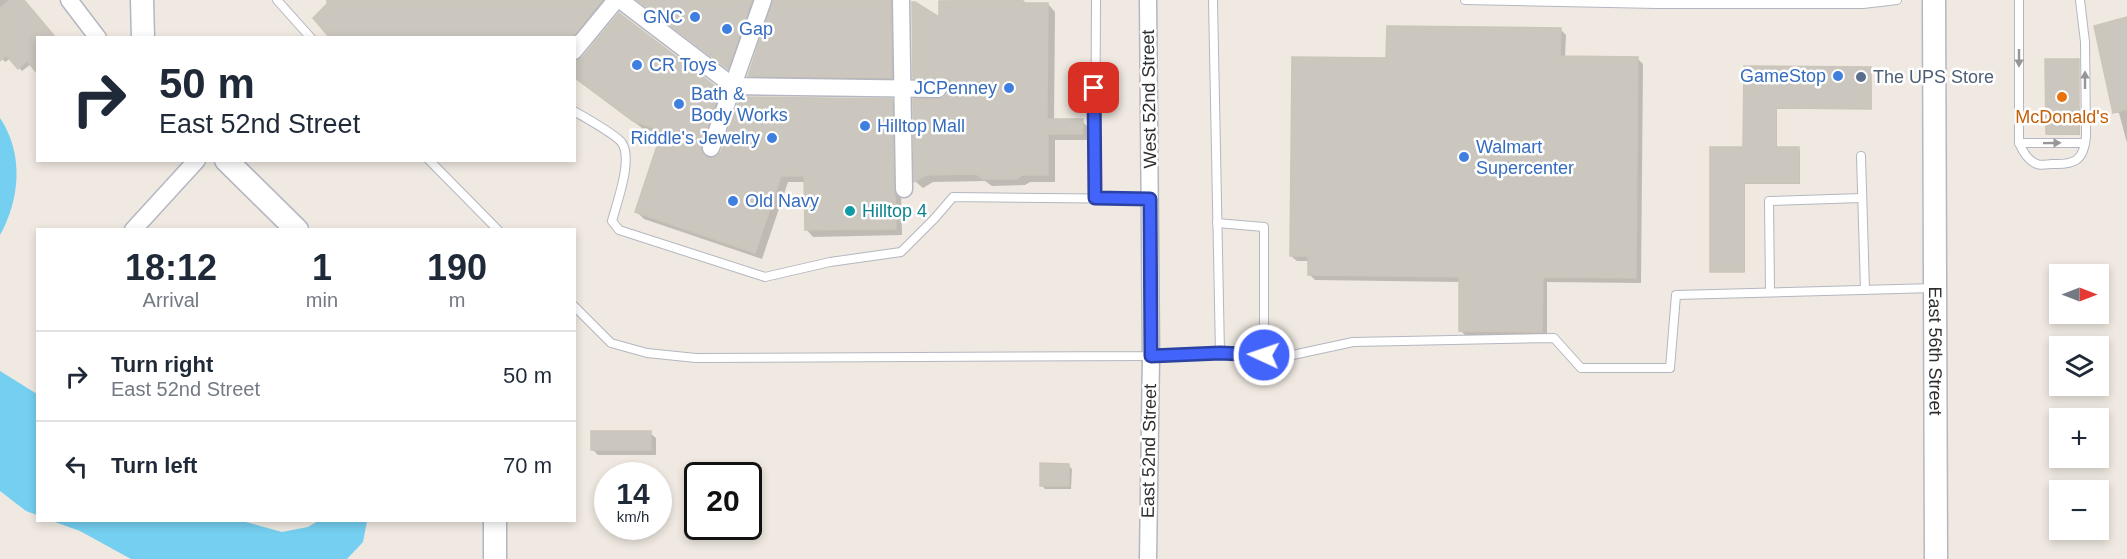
<!DOCTYPE html>
<meta charset="utf-8">
<style>
:root{--surface:#fff;--page:#f6f6f7;--text:#1f2937;--muted:#747a83;--line:#e0e1e3}
body{margin:0;font-family:Arial,sans-serif;background:var(--page);color:var(--text);height:100vh;display:flex;flex-direction:column;font-size:22px;white-space:nowrap}
*{box-sizing:border-box;margin:0}
p{font-size:20px;color:var(--muted)}
.icon{flex:none;width:33px;height:33px;fill:none;stroke:currentColor;stroke-width:2;stroke-linecap:round;stroke-linejoin:round}
.map{position:relative;flex:1;overflow:hidden}
.drawer{position:absolute;left:36px;top:228px;width:540px;height:294px;display:flex;flex-direction:column;background:var(--surface);border-radius:0px;box-shadow:0 3px 9px #0003}
.drawer>*{flex:none}
.hud{position:absolute;left:36px;top:36px;width:540px;height:126px;border-radius:0px;box-shadow:0 3px 9px #0003;background:#fff;color:var(--text);overflow:hidden}
.needle{width:39px;rotate:90deg}
.fabs{position:absolute;left:2049px;top:264px;display:grid;gap:12px}
.fabs a{display:grid;place-items:center;width:60px;height:60px;border-radius:0px;background:var(--surface);box-shadow:0 3px 9px #0003;font-size:30px}
.speed{position:absolute;left:594px;top:462px;display:flex;gap:12px;font-size:30px;font-weight:700;text-align:center}
.speed>*{display:grid;place-content:center;width:78px;height:78px;border-radius:50%;background:var(--surface);box-shadow:0 3px 9px #0003;line-height:1}
.speed small{font-size:15px;font-weight:400}
.speed .limit{border:3px solid #111;border-radius:9px;background:#fff;color:#111}
.pin{position:absolute;display:grid;place-items:center;width:51px;height:51px;color:#fff;margin:-26px;border-radius:12px;box-shadow:0 3px 9px #0006}
.me{position:absolute;width:66px;margin:-33px;rotate:273deg;stroke-linejoin:round;filter:drop-shadow(0 0 4px #0008)}
.turn{display:flex;align-items:center;gap:21px;height:126px;padding:0 24px;font-size:27px}
.turn .icon{width:78px;height:78px;stroke-width:2.5}
.turn b{display:block;font-size:42px;line-height:51px}
.eta{display:flex;justify-content:space-evenly;align-items:center;height:102px;text-align:center}
.eta b{font-size:36px;font-weight:600;line-height:42px}
ul{padding:0;list-style:none}
li{display:flex;align-items:center;gap:18px;height:90px;padding:0 24px;border-top:2px solid var(--line)}
li div{flex:1}
li b{display:block;font-size:22px}
li em{font-style:normal}
.map>svg:first-child{display:block}
.water{fill:#75cff0}
.shadow{fill:#0003}
.building{fill:#cbc7bf;stroke:#cbc5ba;stroke-width:1.5}
.lines{fill:none;stroke-linecap:round;stroke-linejoin:round}
.lane-casing{stroke:#b4b7c1;stroke-width:10}
.street-casing{stroke:#b4b7c1;stroke-width:19}
.secondary-casing{stroke:#b4b7c1;stroke-width:25}
.lane{stroke:#fff;stroke-width:8}
.street{stroke:#fff;stroke-width:16}
.secondary{stroke:#fff;stroke-width:22}
.oneway{fill:#969696}
.route-casing{stroke:#2b41a3;stroke-width:15}
.route{stroke:#4264fb;stroke-width:10}
.shop-dot{fill:#3f7fe0;stroke:#fff;stroke-width:2}
.service-dot{fill:#5c6f8a;stroke:#fff;stroke-width:2}
.food-dot{fill:#e8710a;stroke:#fff;stroke-width:2}
.culture-dot{fill:#0f9aa8;stroke:#fff;stroke-width:2}
.labels{text-anchor:middle;stroke-width:5;stroke-linejoin:round;paint-order:stroke}
.shop-label{font-size:18px;fill:#366cbe;stroke:#fff;text-anchor:start}
.service-label{font-size:18px;fill:#4e5e75;stroke:#fff;text-anchor:start}
.street-label{font-size:18px;fill:#2e2e2e;stroke:#fff}
.food-label{font-size:18px;fill:#c56008;stroke:#fff}
.culture-label{font-size:18px;fill:#0d838f;stroke:#fff;text-anchor:start}
</style>
<div class="map">
<svg width="2127" height="559" viewBox="0 0 2127 559">
<rect width="100%" height="100%" fill="#efe9e1"/>
<g class="water">
<path d="M0 118C24 154 20 199 0 235Z"/>
<path d="M0 371 37 394V515L26 511 0 491Z"/>
<path d="M52 521H242L282 532 308 527 318 521H367L363 542 347 559H131L80 531Z"/>
</g>
<g class="shadow">
<path d="M0 0H22L38 38 31 64 22 71 11 58 5 62 0 56Z"/>
<path d="M329 0H615L574 38H332Z"/>
<path d="M637 0H763L735 74Z"/>
<path d="M775 0H891L898 7V84L756 82 749 75Z"/>
<path d="M983 0H1019L1025 4H1048L1055 12 1054 121H1082L1089 128V140H1055V182H1030L1025 185 992 186 985 181 933 182 923 188 916 182 915 101 943 100 948 96 949 86 922 85 914 78 940 20Z"/>
<path d="M2127 19V143L2119 113 2114 112Z"/>
<path d="M1560 29 1566 35 1565 58H1637L1643 64 1641 283 1547 282V337L1466 336 1460 330 1461 282 1315 280 1310 275V261H1297L1291 256 1388 60Z"/>
<path d="M2078 61 2080 135H2048L2047 133Z"/>
<path d="M1745 68 1871 69 1872 109H1777V149L1800 150V184H1745V272H1713L1711 271 1745 148Z"/>
<path d="M578 79 719 91 727 98 708 153 709 159 891 100 899 108 902 235 813 237 806 229V182H788L762 259 644 219 637 212 663 135 642 128Z"/>
<path d="M650 433 656 438V455H598L592 449Z"/>
<path d="M1068 465 1072 469 1071 489H1045L1041 485Z"/>
</g>
<g class="building">
<path d="M10 0H24L56 38H38V74L27 61 18 69 6 55 0 61V8Z"/>
<path d="M327 0H602L572 38H330L313 18 327 4Z"/>
<path d="M637 0H752L728 69Z"/>
<path d="M773 0H891L892 78 748 76Z"/>
<path d="M1022 0 1025 3H1048L1047 119H1083L1082 134H1048V175H1022L1017 179H983L976 174 926 175 914 182 913 99 943 98 947 95 948 89 943 80 913 78 912 2H915L939 17V1Z"/>
<path d="M619 13 720 90 701 145 703 154 708 158 717 156 721 152 740 97 892 99 896 229 805 230 804 176H781L755 253 635 212 662 131 633 121 574 77V61L582 58Z"/>
<path d="M2127 17V109L2113 113 2094 26Z"/>
<path d="M1387 26 1561 28 1560 56 1638 57 1636 278 1543 277 1542 332H1540L1459 331V277L1308 275V256H1290L1292 57 1386 58Z"/>
<path d="M2045 59H2079V134H2046Z"/>
<path d="M1744 66 1871 67V109L1776 108V147H1799V183H1744V272H1710V147H1743Z"/>
<rect x="591" y="431" width="60" height="19"/>
<path d="M1040 463 1069 464V486H1040Z"/>
</g>
<g class="lines">
<g class="lane-casing">
<g id="lane">
<path d="M277 0 311 38"/>
<path d="M1213 0 1220 353"/>
<path d="M1465 0 1657 4H1863L1897 0"/>
<path d="M2019 0V143C2023 152 2028 161 2037 164 2041 166 2048 164 2052 164 2074 165 2084 161 2086 136L2085 42 2080 0"/>
<path d="M574 111C584 117 617 135 622 143 633 160 617 202 612 221L619 230 765 277 830 262 901 252 935 218 953 197 1150 199"/>
<path d="M2019 143H2085"/>
<path d="M1861 156 1865 290"/>
<path d="M429 160 498 230"/>
<path d="M1095 198 1096 0"/>
<path d="M1217 223 1264 227V355"/>
<path d="M1770 292 1769 201 1862 198"/>
<path d="M574 306 611 343 647 353 696 358 1151 356 1220 353 1288 356 1353 342 1554 338 1581 368H1670L1676 295 1935 288"/>
</g>
</g>
<g class="street-casing">
<g id="street">
<path d="M69 0 98 38"/>
<path d="M620 0 733 86 938 89"/>
<path d="M901 0 904 189"/>
<path d="M574 51 616 0"/>
<path d="M711 148 763 0"/>
<path d="M133 230 197 160"/>
<path d="M1148 559 1151 356 1148 0"/>
</g>
</g>
<g class="secondary-casing">
<g id="secondary">
<path d="M142 0 143 38"/>
<path id="s1" d="M1934 0 1936 559"/>
<path d="M226 160 297 230"/>
<path d="M495 520V559"/>
</g>
</g>
<use href="#lane" class="lane"/>
<use href="#street" class="street"/>
<use href="#secondary" class="secondary"/>
</g>
<defs><path id="oneway-solid" d="M-6-.8H1V-3.2L6.5 0L1 3.2V.8H-6Z" transform="scale(1.5)"/></defs>
<g class="oneway">
<use href="#oneway-solid" transform="translate(2019 58) rotate(90)"/>
<use href="#oneway-solid" transform="translate(2085 80) rotate(-90)"/>
<use href="#oneway-solid" transform="translate(2052 143) rotate(-1)"/>
</g>
<g class="lines">
<g class="route-casing">
<path id="route" d="M1094 88 1095 198 1150 199 1151 356 1220 353 1264 355"/>
</g>
<use href="#route" class="route"/>
</g>
<g class="shop-dot">
<circle cx="695" cy="17" r="6"/>
<circle cx="727" cy="29" r="6"/>
<circle cx="637" cy="65" r="6"/>
<circle cx="1838" cy="76" r="6"/>
<circle cx="1009" cy="88" r="6"/>
<circle cx="679" cy="104" r="6"/>
<circle cx="865" cy="126" r="6"/>
<circle cx="772" cy="138" r="6"/>
<circle cx="1464" cy="157" r="6"/>
<circle cx="733" cy="201" r="6"/>
</g>
<circle class="service-dot" cx="1861" cy="77" r="6"/>
<circle class="food-dot" cx="2062" cy="97" r="6"/>
<circle class="culture-dot" cx="850" cy="211" r="6"/>
<g class="labels">
<g class="shop-label">
<text x="683" y="23" text-anchor="end">GNC</text>
<text x="739" y="35">Gap</text>
<text x="649" y="71">CR Toys</text>
<text x="1826" y="82" text-anchor="end">GameStop</text>
<text x="997" y="94" text-anchor="end">JCPenney</text>
<text x="691" y="100">Bath &amp;<tspan x="691" dy="21">Body Works</tspan></text>
<text x="877" y="132">Hilltop Mall</text>
<text x="760" y="144" text-anchor="end">Riddle's Jewelry</text>
<text x="1476" y="153">Walmart<tspan x="1476" dy="21">Supercenter</tspan></text>
<text x="745" y="207">Old Navy</text>
</g>
<g class="service-label">
<text x="1873" y="83">The UPS Store</text>
</g>
<g class="street-label">
<text transform="translate(1149 99) rotate(-91)" y="6">West 52nd Street</text>
<text dy="6" stroke="none"><textPath href="#s1" startOffset="351">East 56th Street</textPath></text>
<text transform="translate(1149 451) rotate(-89)" y="6">East 52nd Street</text>
</g>
<g class="food-label">
<text x="2062" y="123">McDonald's</text>
</g>
<g class="culture-label">
<text x="862" y="217">Hilltop 4</text>
</g>
</g>
</svg>
<div class="fabs">
<a><svg class="needle" viewBox="-14 -14 28 28"><path d="M0-13l5 13h-10z" fill="#e53935"/><path d="M0 13l5-13h-10z" fill="#747a83"/></svg></a>
<a><svg class="icon" aria-label="layers" viewBox="0 0 24 24"><path d="M12 4l9 5-9 5-9-5zM3 14l9 5 9-5"/></svg></a>
<a>+</a>
<a>−</a>
</div>
<div class="speed"><div>14<small>km/h</small></div><div class="limit">20</div></div>
<div class="pin" style="left:1094px;top:88px;background:#d93025"><svg class="icon" aria-label="arrive" viewBox="0 0 24 24"><path d="M6 21V4h12l-3 4 3 4H6"/></svg></div>
<svg class="me" style="left:1264px;top:355px" viewBox="-20 -20 40 40"><circle r="17" fill="#4264fb" stroke="#fff" stroke-width="3"/><path d="M0-11L8 9 0 5-8 9z" fill="#fff"/></svg>
<div class="hud">
<div class="turn"><svg class="icon" aria-label="right" viewBox="0 0 24 24"><path d="M7 20v-9h11M14 6l5 5-5 5"/></svg><div><b>50 m</b>East 52nd Street</div></div>
</div>
<section class="drawer">
<div class="eta">
<div><b>18:12</b><p>Arrival</p></div>
<div><b>1</b><p>min</p></div>
<div><b>190</b><p>m</p></div>
</div>
<ul>
<li><svg class="icon" aria-label="right" viewBox="0 0 24 24"><path d="M7 20v-9h11M14 6l5 5-5 5"/></svg><div><b>Turn right</b><p>East 52nd Street</p></div><em>50 m</em></li>
<li><svg class="icon" aria-label="left" viewBox="0 0 24 24"><path d="M17 20v-9H6M10 6l-5 5 5 5"/></svg><div><b>Turn left</b></div><em>70 m</em></li>
</ul>
</section>
</div>
